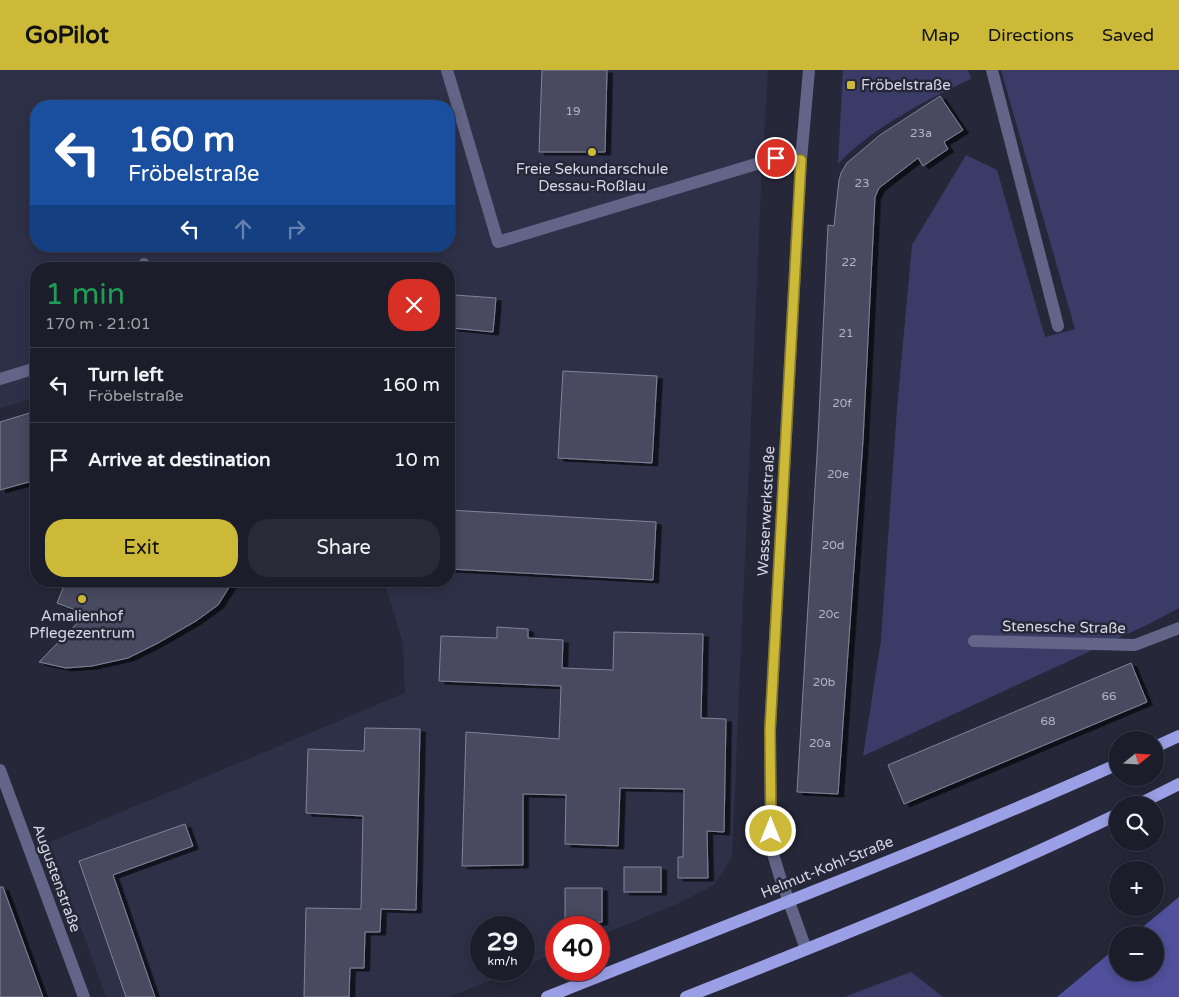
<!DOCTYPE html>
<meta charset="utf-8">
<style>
:root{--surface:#1c1d2b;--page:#292a37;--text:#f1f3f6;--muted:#a0a2a9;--line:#3a3b47;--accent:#ccb938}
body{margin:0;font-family:"Varela Round",sans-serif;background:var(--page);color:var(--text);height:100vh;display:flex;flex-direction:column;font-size:19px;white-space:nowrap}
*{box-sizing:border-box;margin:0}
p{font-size:16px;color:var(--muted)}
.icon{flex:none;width:28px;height:28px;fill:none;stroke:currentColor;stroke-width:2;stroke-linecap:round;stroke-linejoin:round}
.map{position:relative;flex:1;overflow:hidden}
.panel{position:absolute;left:30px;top:192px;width:425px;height:325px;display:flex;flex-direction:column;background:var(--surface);border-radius:20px;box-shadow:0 2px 12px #0003,0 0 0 1px var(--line)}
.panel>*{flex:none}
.guide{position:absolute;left:30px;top:30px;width:425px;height:152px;border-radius:20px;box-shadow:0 2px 12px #0003,0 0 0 1px var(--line);background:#1a4fa0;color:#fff;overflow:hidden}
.needle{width:32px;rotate:72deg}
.tools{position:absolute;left:1109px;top:661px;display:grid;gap:10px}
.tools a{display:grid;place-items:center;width:55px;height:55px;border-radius:50%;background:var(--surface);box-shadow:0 2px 12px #0003,0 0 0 1px var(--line);font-size:25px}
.speed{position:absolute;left:470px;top:846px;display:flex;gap:10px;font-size:25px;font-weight:700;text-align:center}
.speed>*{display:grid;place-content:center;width:65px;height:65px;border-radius:50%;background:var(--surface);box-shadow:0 2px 12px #0003,0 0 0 1px var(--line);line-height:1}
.speed small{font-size:12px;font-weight:400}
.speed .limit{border:8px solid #d22;background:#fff;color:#111}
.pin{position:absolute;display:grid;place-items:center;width:42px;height:42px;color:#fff;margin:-21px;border:2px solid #fff;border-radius:50%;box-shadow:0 1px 5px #0007}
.me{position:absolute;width:55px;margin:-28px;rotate:0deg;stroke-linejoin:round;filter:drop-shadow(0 0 4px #0008)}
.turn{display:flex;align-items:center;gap:18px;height:105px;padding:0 15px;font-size:22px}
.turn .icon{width:65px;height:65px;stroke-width:2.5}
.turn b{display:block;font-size:35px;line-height:42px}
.lanes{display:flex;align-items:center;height:48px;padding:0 15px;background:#0003;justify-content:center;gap:25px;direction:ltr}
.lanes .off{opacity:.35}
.round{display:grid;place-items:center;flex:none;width:52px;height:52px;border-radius:20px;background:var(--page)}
.summary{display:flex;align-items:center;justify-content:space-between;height:85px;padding:0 15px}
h1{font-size:30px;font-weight:600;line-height:38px;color:#1e9e55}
.primary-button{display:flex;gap:10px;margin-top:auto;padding:10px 15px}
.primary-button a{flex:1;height:58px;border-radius:20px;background:var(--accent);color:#111;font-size:20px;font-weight:600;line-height:58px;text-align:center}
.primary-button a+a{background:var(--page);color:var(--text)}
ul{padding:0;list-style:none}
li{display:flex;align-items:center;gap:15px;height:75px;padding:0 15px;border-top:1px solid var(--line)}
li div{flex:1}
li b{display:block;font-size:19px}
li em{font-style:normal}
header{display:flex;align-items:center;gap:30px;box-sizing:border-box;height:70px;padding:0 25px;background:var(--accent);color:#111}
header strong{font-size:24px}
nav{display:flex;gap:28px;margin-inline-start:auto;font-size:18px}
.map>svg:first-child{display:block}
.built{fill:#2e3048;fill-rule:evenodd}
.green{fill:#3a3c67}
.water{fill:#50509c}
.building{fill:#484a5e;stroke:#818499;filter:url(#shadow)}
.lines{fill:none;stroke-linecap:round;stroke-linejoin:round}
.minor{stroke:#626587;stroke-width:12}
.major{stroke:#9a9fe6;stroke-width:12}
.route-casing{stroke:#857824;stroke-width:12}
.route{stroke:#ccb938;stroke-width:9}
.poi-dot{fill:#ccb938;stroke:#262739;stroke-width:2}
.labels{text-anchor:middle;stroke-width:5;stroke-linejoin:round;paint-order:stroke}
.number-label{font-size:12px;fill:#b2b4c2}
.poi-label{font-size:15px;fill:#d6d7e3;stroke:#262739}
.street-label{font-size:15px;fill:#d6d7e3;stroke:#262739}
</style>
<header>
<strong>GoPilot</strong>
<nav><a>Map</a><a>Directions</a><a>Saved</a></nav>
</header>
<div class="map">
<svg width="1179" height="927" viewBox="0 0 1179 927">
<defs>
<filter id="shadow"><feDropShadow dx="5.5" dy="3" stdDeviation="0" flood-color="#0009"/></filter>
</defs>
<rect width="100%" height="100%" fill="#262739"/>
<path class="built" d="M0 0H768L761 119 732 787 714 815 679 833 599 866V858H556V883L524 897V858H481V900H516L449 927H106L50 772 405 623 403 574 384 511H449V199H36V328L0 338ZM36 36H449V176H36Z"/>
<g class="green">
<path d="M843 0H968L971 9C929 28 869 60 838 94Z"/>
<path d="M1001 0H1179V538L1149 554 863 686 881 570 897 338 912 175 966 85 997 100 1045 267 1075 259Z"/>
<path d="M911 902 943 927H844Z"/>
</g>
<path class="water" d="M1179 827V927H1057L1117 877 1118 902H1155V865H1133Z"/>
<g class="building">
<path d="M542 0H607L605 82H539Z"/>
<path d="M940 26 963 60 944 72 948 79 923 96 918 88 879 118 875 127 863 370 838 724 797 722 818 368 828 155 834 156 839 110 841 103 847 93 880 65Z"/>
<path d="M455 225 496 228 493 262 452 258Z"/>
<path d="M563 301 657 306 652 393 558 388Z"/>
<path d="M36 341V410L0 420V352Z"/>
<path d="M449 440 656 452 653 510 449 499Z"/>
<path d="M66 511H233L218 535 196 551 158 573 128 588 92 596 66 598 39 592 86 544 57 533Z"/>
<path d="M497 557 528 559V568L563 570 562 598 613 600 614 562 703 564 701 648 726 649 724 762 707 761 708 808H678V787H683L684 719 620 718 618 776 565 774 566 725 523 724V795L462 796 466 662 559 669 561 616 439 611 441 566 497 568Z"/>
<path d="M1131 593 1147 632 904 734 888 695Z"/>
<path d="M365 658 420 659 416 840 381 839 380 862H365L364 898H350L349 927H304L306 838 361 839 363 746 306 743 308 679 364 681Z"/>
<path d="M185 754 193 776 113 805 155 927H126L79 791Z"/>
<rect x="624" y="797" width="37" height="25"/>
<path d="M0 817H3L43 927H0Z"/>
<path d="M565 818H602V852L565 853Z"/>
</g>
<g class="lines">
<g class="minor">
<path d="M447 0 498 172 776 88 801 90"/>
<path d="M992 0 1058 256"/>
<path d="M144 194 145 199"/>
<path d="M0 309 36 298"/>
<path d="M974 571 1135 575 1179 558"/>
<path d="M0 700 84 927"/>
<path d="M806 879 780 807 771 777 770 660 801 90 809 0"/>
</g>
<g class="major">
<path d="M1155 677 1179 666"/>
<path d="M1137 735 1179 714"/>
<path d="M547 927C737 851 930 778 1118 694"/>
<path d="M686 927C831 870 977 812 1118 744"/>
</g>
</g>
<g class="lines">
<g class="route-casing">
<path id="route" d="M771 761 770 660 801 90 776 88"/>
</g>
<use href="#route" class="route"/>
</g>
<g class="poi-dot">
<rect x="846" y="10" width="10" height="10" rx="2.5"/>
<circle cx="592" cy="82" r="5"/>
<circle cx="82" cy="529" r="5"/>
</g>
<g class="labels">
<g class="number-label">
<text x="573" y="45">19</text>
<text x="921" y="67">23a</text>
<text x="862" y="117">23</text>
<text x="849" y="196">22</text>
<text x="846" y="267">21</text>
<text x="842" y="337">20f</text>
<text x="838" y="408">20e</text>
<text x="833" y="479">20d</text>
<text x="829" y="548">20c</text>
<text x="824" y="616">20b</text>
<text x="1109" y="630">66</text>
<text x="1048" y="655">68</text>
<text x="820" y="677">20a</text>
</g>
<g class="poi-label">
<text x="861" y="20" text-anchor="start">Fröbelstraße</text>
<text x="592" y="104">Freie Sekundarschule<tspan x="592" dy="17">Dessau-Roßlau</tspan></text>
<text x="82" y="551">Amalienhof<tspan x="82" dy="17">Pflegezentrum</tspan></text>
</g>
<g class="street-label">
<text transform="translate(766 441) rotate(-87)" y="5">Wasserwerkstraße</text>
<text transform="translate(1064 557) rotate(1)" y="5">Stenesche Straße</text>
<text transform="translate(827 797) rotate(-22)" y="5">Helmut-Kohl-Straße</text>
<text transform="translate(57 808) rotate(70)" y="5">Augustenstraße</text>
</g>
</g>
</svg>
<div class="tools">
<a><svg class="needle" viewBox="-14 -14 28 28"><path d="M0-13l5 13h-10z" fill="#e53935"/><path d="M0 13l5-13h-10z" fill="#a0a2a9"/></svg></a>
<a><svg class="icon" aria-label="search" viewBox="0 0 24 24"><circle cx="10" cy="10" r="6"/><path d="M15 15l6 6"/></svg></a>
<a>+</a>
<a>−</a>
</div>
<div class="speed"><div>29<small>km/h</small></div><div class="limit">40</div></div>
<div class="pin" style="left:776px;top:88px;background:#d93025"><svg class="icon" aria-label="arrive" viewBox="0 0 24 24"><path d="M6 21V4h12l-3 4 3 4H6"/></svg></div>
<svg class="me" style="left:771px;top:761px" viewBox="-20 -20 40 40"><circle r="17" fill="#ccb938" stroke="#fff" stroke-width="3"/><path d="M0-11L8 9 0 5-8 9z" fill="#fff"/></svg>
<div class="guide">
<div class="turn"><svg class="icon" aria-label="left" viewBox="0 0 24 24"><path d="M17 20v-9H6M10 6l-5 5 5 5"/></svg><div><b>160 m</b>Fröbelstraße</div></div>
<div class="lanes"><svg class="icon" aria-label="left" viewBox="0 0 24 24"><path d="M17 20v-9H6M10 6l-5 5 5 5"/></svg><svg class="icon off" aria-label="ahead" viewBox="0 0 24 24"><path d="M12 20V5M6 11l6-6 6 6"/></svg><svg class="icon off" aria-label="right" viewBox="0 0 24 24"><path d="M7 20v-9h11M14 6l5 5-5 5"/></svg></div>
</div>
<section class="panel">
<div class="summary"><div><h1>1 min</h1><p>170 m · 21:01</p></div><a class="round" style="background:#d93025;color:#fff"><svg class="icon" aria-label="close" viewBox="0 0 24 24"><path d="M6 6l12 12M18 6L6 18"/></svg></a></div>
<ul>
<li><svg class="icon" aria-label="left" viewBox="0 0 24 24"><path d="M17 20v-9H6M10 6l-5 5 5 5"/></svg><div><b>Turn left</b><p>Fröbelstraße</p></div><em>160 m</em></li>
<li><svg class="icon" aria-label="arrive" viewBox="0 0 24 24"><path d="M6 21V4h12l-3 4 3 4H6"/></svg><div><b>Arrive at destination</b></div><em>10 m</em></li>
</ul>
<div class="primary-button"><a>Exit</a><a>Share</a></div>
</section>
</div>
